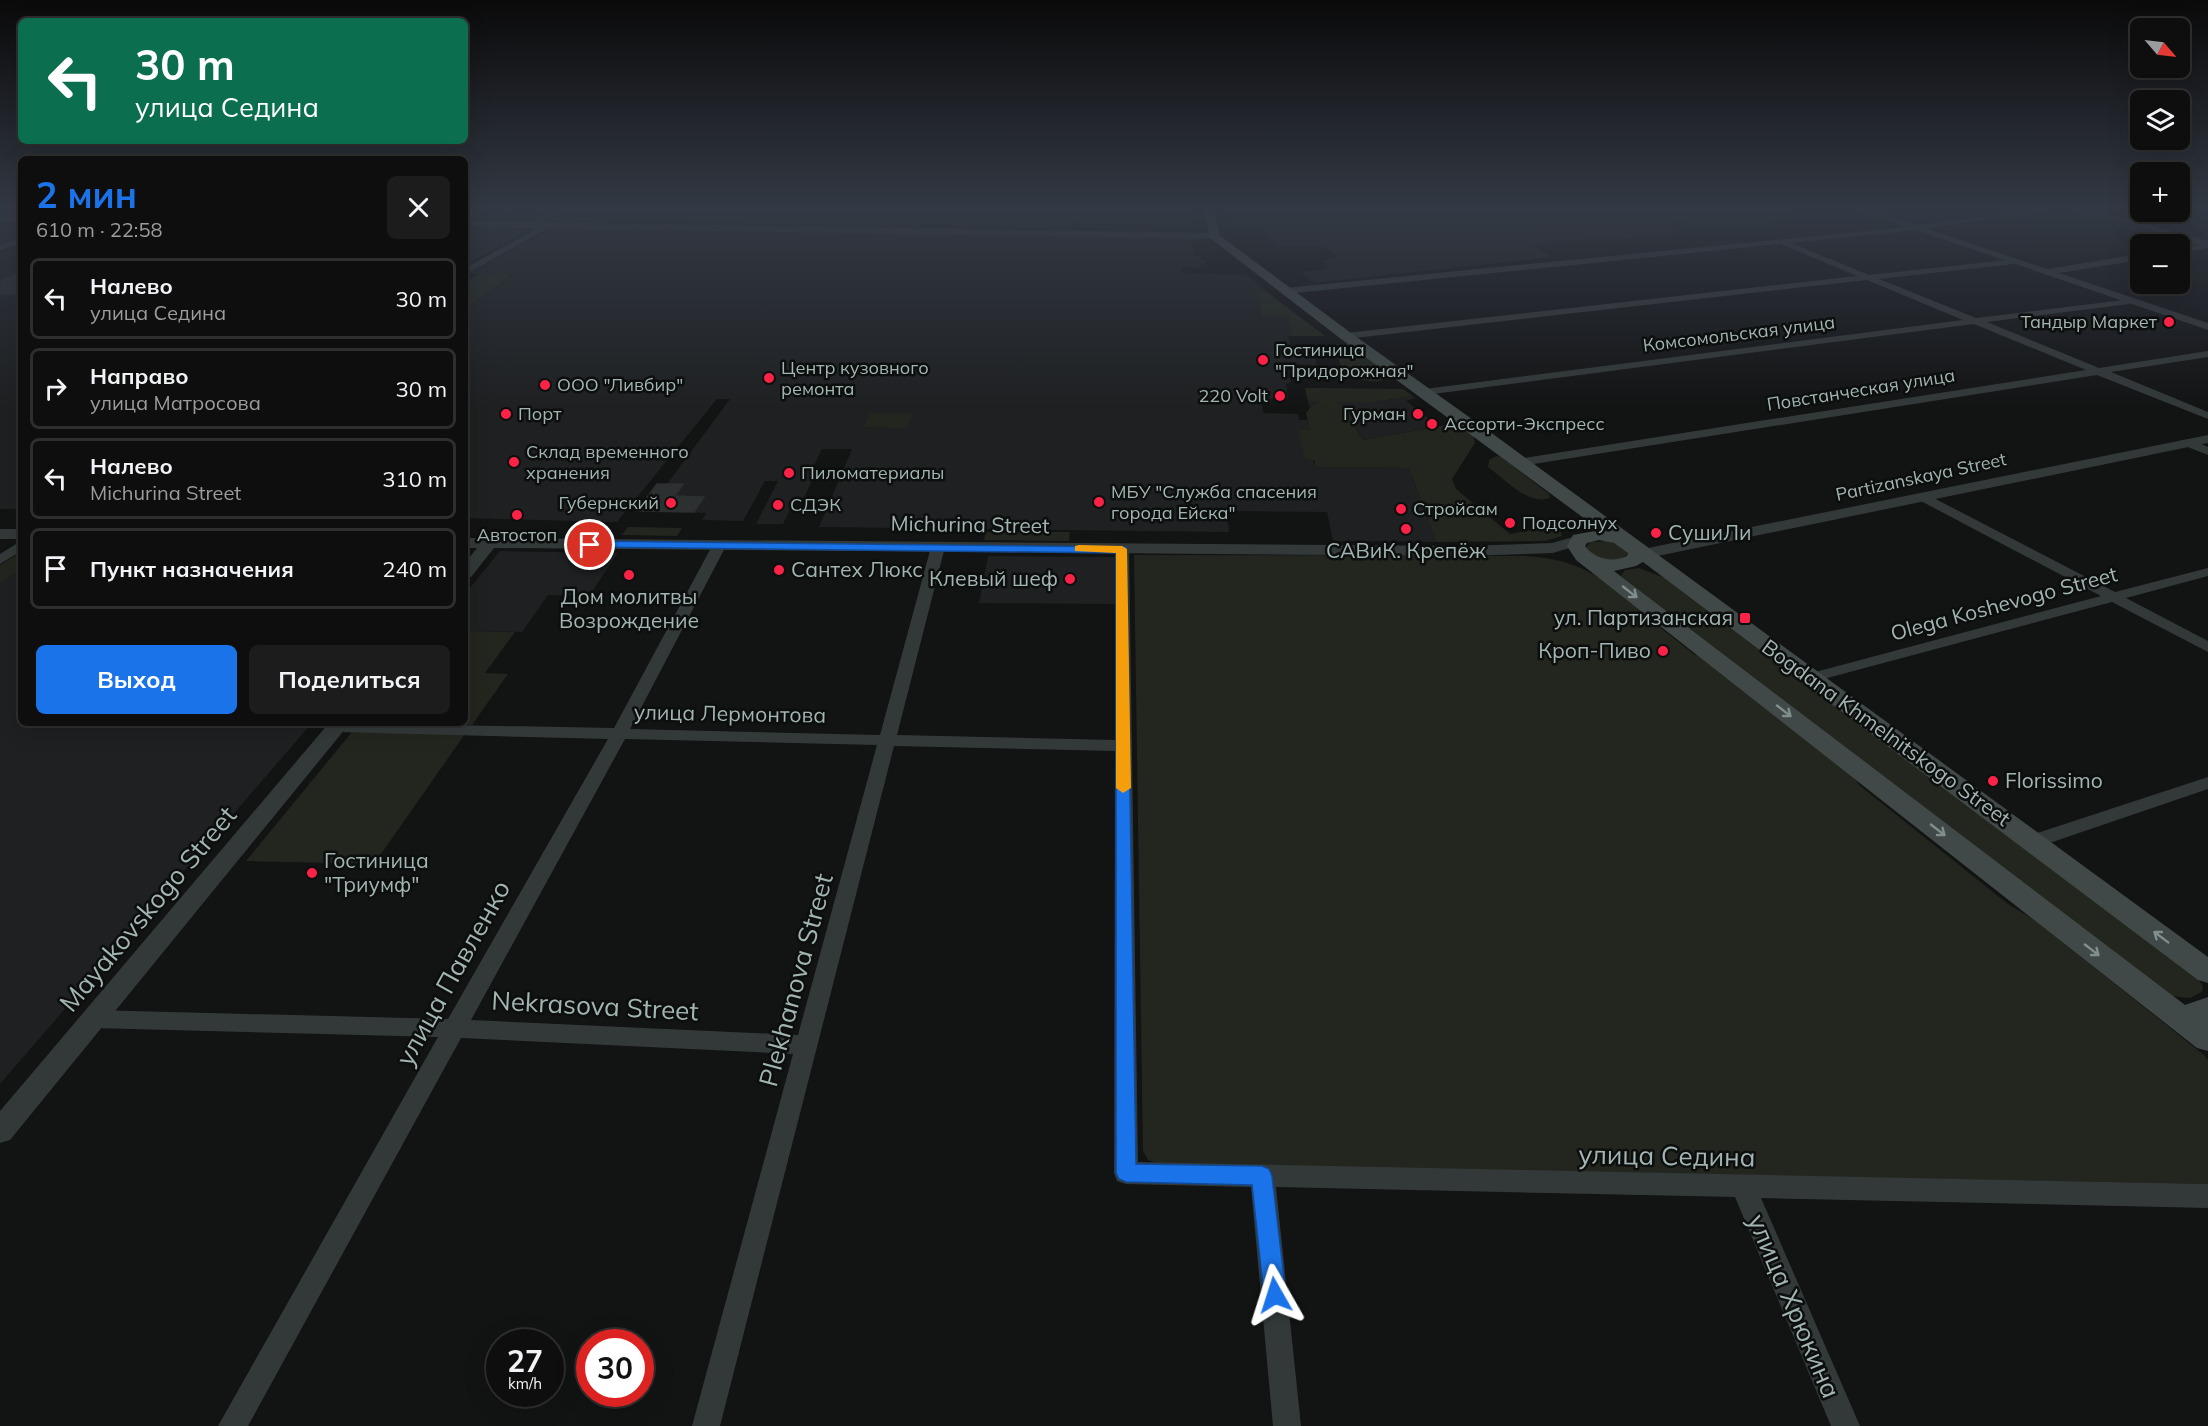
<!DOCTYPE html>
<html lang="ru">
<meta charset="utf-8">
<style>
:root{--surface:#0e0e0e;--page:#1c1c1c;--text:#f1f3f6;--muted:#9b9c9e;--line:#2e2e2e;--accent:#1a73e8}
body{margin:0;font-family:Mulish,sans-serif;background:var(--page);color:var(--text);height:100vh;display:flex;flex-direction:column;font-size:22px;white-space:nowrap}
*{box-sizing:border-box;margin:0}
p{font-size:20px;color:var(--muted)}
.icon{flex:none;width:33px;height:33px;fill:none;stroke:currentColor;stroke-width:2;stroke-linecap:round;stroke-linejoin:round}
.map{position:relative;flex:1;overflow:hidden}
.side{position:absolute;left:18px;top:156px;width:450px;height:570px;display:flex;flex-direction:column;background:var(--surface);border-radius:9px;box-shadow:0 6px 24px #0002,0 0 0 2px var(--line)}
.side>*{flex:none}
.banner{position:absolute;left:18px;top:18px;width:450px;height:126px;border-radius:9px;box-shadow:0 6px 24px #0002,0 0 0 2px var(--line);background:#0b6e4f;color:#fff;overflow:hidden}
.needle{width:39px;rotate:118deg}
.buttons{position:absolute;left:2130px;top:18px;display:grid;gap:12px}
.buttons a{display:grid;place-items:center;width:60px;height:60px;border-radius:9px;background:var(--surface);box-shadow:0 6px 24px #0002,0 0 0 2px var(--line);font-size:30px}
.speed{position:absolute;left:486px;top:1329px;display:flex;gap:12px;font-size:30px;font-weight:700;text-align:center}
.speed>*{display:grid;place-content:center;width:78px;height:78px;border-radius:50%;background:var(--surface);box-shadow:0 6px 24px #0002,0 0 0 2px var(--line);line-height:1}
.speed small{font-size:15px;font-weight:400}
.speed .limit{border:9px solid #d22;background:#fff;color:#111}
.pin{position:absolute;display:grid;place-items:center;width:51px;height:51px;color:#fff;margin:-26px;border:3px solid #fff;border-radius:50%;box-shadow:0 2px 6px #0007}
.me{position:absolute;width:66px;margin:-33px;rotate:354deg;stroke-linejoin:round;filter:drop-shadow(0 0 4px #0008)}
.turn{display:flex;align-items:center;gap:21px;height:126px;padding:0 18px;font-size:27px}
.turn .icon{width:78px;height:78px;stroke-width:2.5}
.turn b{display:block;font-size:42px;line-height:51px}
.round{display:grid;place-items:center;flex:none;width:63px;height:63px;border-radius:9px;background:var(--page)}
.summary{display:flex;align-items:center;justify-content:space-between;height:102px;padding:0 18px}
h1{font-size:36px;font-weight:700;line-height:45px;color:var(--accent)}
.action{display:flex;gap:12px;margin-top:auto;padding:12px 18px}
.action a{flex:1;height:69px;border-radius:9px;background:var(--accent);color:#fff;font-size:24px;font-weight:700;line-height:69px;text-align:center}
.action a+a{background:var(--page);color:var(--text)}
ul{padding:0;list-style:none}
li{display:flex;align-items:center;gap:18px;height:81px;margin:0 12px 9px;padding:0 6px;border:3px solid var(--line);border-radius:9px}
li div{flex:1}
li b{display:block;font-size:22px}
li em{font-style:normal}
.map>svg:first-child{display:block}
.built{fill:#1e2021}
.green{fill:#23261e}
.building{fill:#2c3030;stroke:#2c2f30;stroke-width:1.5}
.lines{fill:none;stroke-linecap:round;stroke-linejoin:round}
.minor{fill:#333939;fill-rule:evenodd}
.tertiary{fill:#333939;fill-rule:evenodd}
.secondary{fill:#404948;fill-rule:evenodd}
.oneway{stroke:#808f8d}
.route{fill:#1a73e8;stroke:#114b97;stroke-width:1.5}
.slow{fill:#f59e0b}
.poi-dot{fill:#fb2247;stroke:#0d0e0e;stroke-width:2}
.labels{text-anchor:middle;stroke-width:5;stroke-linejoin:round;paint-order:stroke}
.far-poi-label{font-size:18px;fill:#a2b5b2;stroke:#0d0e0e;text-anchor:start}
.far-street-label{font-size:18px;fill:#a2b5b2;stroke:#0d0e0e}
.street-label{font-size:21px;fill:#a2b5b2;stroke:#0d0e0e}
.poi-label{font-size:21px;fill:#a2b5b2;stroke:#0d0e0e;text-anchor:start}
.near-street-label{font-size:26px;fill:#a2b5b2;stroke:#0d0e0e}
</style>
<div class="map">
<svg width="2208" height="1426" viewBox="0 0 2208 1426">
<rect width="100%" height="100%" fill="#121313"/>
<g class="built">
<path d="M565 210H1189L1191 225 1071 223 1070 226H1054L1050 228 924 224 922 226 551 220Z"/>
<path d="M1245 210H1777L1803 220 1704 230 1685 222 1665 224 1681 232 1606 240 1602 238 1530 244 1552 257 1315 283 1301 272 1329 269 1323 260 1334 259 1337 256 1323 246H1280L1260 228H1252L1246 224 1230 225 1228 214 1246 215Z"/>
<path d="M0 226H21V237L0 246Z"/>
<path d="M465 228 531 229 465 265Z"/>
<path d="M552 228 1193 238V256H1201V260H1205V264H1201V268L1182 267 1181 273 1247 275 1267 292H1258L1262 316H1288L1292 334 1288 337 1292 351H1313L1317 365 1282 364 1284 377 1290 378 1291 383 1286 384 1288 399H1271V403L1262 402 1263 413 1298 414 1299 420H1308L1310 430 1299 429 1316 467 1409 468 1436 542 1333 541 1327 512 1227 511 1229 532 819 527 852 449H822L812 470H817L802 502H794L783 524H756L778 481H765L743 521 702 520 706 513 637 511 657 484H667L730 399H717L617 522 465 518V310L512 276 468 274Z"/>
<path d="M21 244V509H0V252Z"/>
<path d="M1413 396 1416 398 1406 401 1439 426 1363 440 1351 422 1346 406 1322 402 1312 405 1309 408 1308 401 1374 402Z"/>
<path d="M500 551 618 553 589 596 548 595 522 632 465 631V594Z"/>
<path d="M988 556 1116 557 1115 604 979 603Z"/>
<path d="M21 569V723H312L0 1084V584Z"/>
</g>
<g class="green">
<path d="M2072 210H2079L2199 244 2187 246 2082 215 2087 214Z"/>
<path d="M479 274 512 275 465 310V283Z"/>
<path d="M1258 292H1267L1325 336H1288L1292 334 1288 317 1262 316Z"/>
<path d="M1352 344 1393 374C1380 387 1358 380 1343 373L1334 345Z"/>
<path d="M1305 388 1403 389 1413 396 1374 402H1334L1348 408 1351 422 1363 440 1457 423 1473 435 1475 443 1452 479 1456 489 1510 534 1553 526 1561 532 1562 536 1545 541 1436 542 1409 468 1316 467 1314 460 1305 459 1298 429 1310 430 1306 413 1312 405 1321 402 1308 401Z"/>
<path d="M870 413H913L907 428 864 427Z"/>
<path d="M1497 456 1501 457 1549 494 1550 498C1528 506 1505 479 1488 467L1489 460Z"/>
<path d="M628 527 682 528 677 536 622 535Z"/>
<path d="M986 532H1070L1069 541 984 540Z"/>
<path d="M1606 541 1616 543 1627 552V555C1613 566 1596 558 1586 547L1591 542Z"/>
<path d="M21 552V569L0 584V565Z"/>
<path d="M1134 555 1524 556C1581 559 1599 577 1642 610L1643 614 1695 655 1703 656 1850 771 1859 785 2008 904 2036 921 2204 1055 2208 1060V1184L1159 1164 1148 1160 1143 1151Z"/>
<path d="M1639 568 1665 578 2197 978 2203 986 2202 992 2190 998 2171 996 1621 576 1625 570Z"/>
<path d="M465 631 515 632 485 673 508 674 472 725 359 723H465Z"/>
<path d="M352 732 465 734 374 864 246 861Z"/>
</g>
<g class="building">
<path d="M21 272V294H0V281Z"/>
<path d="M657 484H683L675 496 704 497 694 512 637 511Z"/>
</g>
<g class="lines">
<g class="minor">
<path d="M550 210H559L537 227H531V223Z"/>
<path d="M2033 210H2051L1907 231 1791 243 1869 275 2016 259 2017 261 2013 264 1879 279 1976 318 2132 299V303L2129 304 1987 322 2099 368 2208 351V357L2111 372 2208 412V419L2097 375 1521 466 1517 465V459L2086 370 1974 324 1425 395 1420 392 1425 389 1963 320 1867 280 1346 339 1341 336 1346 333 1857 276 1781 244 1285 294 1280 291 1285 288 1907 227Z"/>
<path d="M2084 210H2095L2208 241V248L2180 253V249L2201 245Z"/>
<path d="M547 223 554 225 465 275V268Z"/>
<path d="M21 238V243L0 251V245Z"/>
<path d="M2140 254V260L2047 275 2043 272 2047 269Z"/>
<path d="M2189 439 2208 447V455L2185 446V440Z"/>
<path d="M1924 493 2115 592 2208 568V576L2126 598 2208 641V652L2112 602 1816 681H1804L1802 678 1804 675 2101 596 1919 500 1918 497 1919 494Z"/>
<path d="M21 541V551L0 564V554Z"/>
<path d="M719 542 726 546 630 729 880 735 931 547 938 543 945 547 897 735 1115 740V549L1122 545 1129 549 1138 1162 2208 1184V1208L1761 1198 1860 1426H1831L1735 1197 1276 1187 1301 1426H1273L1251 1187 1126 1184 1117 1181 1114 1173 1115 751 894 746 720 1426H692L793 1054 461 1038 248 1426H218L438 1037 93 1028 85 1025 82 1019 85 1013 93 1010 448 1019 608 739 337 732 331 731 329 727 332 723 614 728 712 546ZM625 739 877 745 798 1035 471 1020Z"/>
<path d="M2208 777V789L2032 849 2025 847 2023 842 2025 837Z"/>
</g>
<g class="tertiary">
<path d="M1858 210H1871L2208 323V330Z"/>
<rect x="0" y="216" width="21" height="6"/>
<path d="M465 221 1214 233 1219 236 1214 239 465 227Z"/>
<path d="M2208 435V443L1643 559 1635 554 1643 549Z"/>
<rect x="0" y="529" width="21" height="10"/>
<path d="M1577 536 1585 541 1583 544 1553 553 1466 556 494 548 471 577 465 578V563L477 548H465V538L1466 546 1552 543Z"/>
<path d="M329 723H350L10 1140 0 1143V1111Z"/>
</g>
<path class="secondary" d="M1204 210H1214L1219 235 1351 333 1493 434 2208 957V983L2198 980 1643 562 1636 566 1614 571 2185 1005 2208 997V1051L2197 1048 1576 560 1567 546 1573 535 1600 530 1341 339 1210 238ZM1599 540 1614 543 1628 553 1627 556C1612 563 1595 559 1585 546L1587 543Z"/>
</g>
<defs><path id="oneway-shaft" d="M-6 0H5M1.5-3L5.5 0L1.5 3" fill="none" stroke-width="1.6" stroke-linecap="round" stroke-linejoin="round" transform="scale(1.5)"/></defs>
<g class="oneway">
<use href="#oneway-shaft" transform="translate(1630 592) rotate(38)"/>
<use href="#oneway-shaft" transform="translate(1784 711) rotate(38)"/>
<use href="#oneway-shaft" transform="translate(1938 830) rotate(38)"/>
<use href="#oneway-shaft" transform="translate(2161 937) rotate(-143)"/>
<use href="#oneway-shaft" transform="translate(2092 950) rotate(38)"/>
</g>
<linearGradient id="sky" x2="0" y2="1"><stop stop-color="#0a0a0a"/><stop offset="0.51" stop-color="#333944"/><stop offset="1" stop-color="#333944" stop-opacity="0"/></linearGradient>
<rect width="2208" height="409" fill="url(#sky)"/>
<path class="route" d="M590 541 1126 547 1136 1164 1262 1166 1269 1169 1272 1176 1286 1295 1283 1303 1275 1306 1267 1303 1264 1295 1252 1185 1126 1182 1119 1179 1116 1173V553L586 547 584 545Z"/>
<path class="slow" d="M1079 545 1122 546 1127 549 1131 788 1123 793 1116 788V553L1075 551V546Z"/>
<g class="poi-dot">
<circle cx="2169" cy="322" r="6"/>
<circle cx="1263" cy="360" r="6"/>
<circle cx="769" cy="378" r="6"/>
<circle cx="545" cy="385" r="6"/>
<circle cx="1280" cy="396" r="6"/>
<circle cx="506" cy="414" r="6"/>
<circle cx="1418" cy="414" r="6"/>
<circle cx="1432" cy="424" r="6"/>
<circle cx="514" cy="462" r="6"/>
<circle cx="789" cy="473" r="6"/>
<circle cx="1099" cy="502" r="6"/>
<circle cx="671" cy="503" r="6"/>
<circle cx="778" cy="505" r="6"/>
<circle cx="1401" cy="509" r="6"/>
<circle cx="517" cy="515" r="6"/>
<circle cx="1510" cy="523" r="6"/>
<circle cx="1406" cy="529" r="6"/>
<circle cx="1656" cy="533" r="6"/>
<circle cx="779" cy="570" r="6"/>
<circle cx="629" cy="575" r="6"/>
<circle cx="1070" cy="579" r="6"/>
<rect x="1739" y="612" width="12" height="12" rx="3"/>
<circle cx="1663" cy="651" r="6"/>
<circle cx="1993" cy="781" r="6"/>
<circle cx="312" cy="873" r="6"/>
</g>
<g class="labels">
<g class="far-poi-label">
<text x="2157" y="328" text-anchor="end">Тандыр Маркет</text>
<text x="1275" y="356">Гостиница<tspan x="1275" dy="21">"Придорожная"</tspan></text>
<text x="781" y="374">Центр кузовного<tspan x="781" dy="21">ремонта</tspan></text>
<text x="557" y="391">ООО "Ливбир"</text>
<text x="1268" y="402" text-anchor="end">220 Volt</text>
<text x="518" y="420">Порт</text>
<text x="1406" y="420" text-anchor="end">Гурман</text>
<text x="1444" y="430">Ассорти-Экспресс</text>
<text x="526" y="458">Склад временного<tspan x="526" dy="21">хранения</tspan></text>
<text x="801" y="479">Пиломатериалы</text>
<text x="1111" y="498">МБУ "Служба спасения<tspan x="1111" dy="21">города Ейска"</tspan></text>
<text x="659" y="509" text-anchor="end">Губернский</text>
<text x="790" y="511">СДЭК</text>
<text x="1413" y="515">Стройсам</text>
<text x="1522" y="529">Подсолнух</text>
<text x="517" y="541" text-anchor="middle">Автостоп</text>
</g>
<g class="far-street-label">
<text transform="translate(1739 334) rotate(-7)" y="6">Комсомольская улица</text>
<text transform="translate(1861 390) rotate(-9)" y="6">Повстанческая улица</text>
<text transform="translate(1921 477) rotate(-12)" y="6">Partizanskaya Street</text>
</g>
<g class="street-label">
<text transform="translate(970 525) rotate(1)" y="7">Michurina Street</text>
<text transform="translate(2004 604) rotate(-15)" y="7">Olega Koshevogo Street</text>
<text transform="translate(730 714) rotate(1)" y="7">улица Лермонтова</text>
<text transform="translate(1886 733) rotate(36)" y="7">Bogdana Khmelnitskogo Street</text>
</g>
<g class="poi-label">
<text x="1668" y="540">СушиЛи</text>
<text x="1406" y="558" text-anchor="middle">САВиК. Крепёж</text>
<text x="791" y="577">Сантех Люкс</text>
<text x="1058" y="586" text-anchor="end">Клевый шеф</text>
<text x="629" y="604" text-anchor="middle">Дом молитвы<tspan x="629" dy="24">Возрождение</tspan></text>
<text x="1733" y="625" text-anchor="end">ул. Партизанская</text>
<text x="1651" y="658" text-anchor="end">Кроп-Пиво</text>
<text x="2005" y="788">Florissimo</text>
<text x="324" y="868">Гостиница<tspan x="324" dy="24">"Триумф"</tspan></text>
</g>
<g class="near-street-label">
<text transform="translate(148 909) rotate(-50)" y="9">Mayakovskogo Street</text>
<text transform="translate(453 973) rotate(-61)" y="9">улица Павленко</text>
<text transform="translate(796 980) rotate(-75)" y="9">Plekhanova Street</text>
<text transform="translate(595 1006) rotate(3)" y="9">Nekrasova Street</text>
<text transform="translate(1667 1156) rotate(1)" y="9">улица Седина</text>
<text transform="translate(1794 1306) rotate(67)" y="9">улица Хрюкина</text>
</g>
</g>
</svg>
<div class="buttons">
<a><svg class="needle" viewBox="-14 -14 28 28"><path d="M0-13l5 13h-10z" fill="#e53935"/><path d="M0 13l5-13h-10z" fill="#9b9c9e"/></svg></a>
<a><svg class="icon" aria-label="layers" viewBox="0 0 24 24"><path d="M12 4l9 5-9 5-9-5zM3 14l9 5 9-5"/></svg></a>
<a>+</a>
<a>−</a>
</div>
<div class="speed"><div>27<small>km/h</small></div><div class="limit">30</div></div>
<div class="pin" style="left:590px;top:545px;background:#d93025"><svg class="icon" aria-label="arrive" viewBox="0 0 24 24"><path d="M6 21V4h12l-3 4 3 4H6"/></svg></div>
<svg class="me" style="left:1275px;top:1295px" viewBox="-20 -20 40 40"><path d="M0-17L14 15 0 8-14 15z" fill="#1a73e8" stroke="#fff" stroke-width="4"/></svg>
<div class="banner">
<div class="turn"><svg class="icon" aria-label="left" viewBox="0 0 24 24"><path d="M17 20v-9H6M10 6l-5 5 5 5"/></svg><div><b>30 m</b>улица Седина</div></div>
</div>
<section class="side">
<div class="summary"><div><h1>2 мин</h1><p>610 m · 22:58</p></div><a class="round"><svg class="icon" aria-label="close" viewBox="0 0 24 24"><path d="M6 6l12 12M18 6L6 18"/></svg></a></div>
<ul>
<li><svg class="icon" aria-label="left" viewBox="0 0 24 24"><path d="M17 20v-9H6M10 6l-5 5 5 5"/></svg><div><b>Налево</b><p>улица Седина</p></div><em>30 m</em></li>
<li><svg class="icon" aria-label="right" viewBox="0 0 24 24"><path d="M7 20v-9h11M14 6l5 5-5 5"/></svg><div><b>Направо</b><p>улица Матросова</p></div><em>30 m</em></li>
<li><svg class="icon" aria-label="left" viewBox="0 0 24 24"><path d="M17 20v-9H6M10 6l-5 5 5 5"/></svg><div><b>Налево</b><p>Michurina Street</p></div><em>310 m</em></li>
<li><svg class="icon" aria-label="arrive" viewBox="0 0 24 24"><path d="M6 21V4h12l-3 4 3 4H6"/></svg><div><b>Пункт назначения</b></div><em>240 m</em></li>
</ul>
<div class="action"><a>Выход</a><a>Поделиться</a></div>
</section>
</div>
